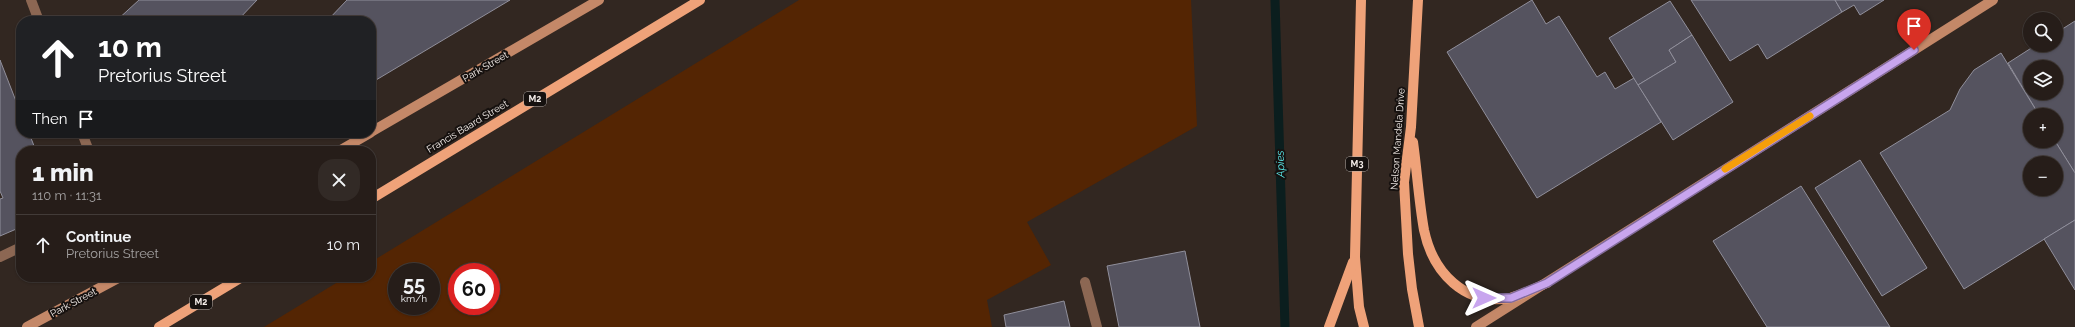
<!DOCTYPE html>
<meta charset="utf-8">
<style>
:root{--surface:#261d19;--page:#322a26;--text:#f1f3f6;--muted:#a4a2a2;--line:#423b38}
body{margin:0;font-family:Raleway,sans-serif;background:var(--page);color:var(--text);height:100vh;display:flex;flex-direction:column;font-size:15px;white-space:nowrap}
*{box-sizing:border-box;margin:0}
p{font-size:13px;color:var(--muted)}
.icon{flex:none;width:22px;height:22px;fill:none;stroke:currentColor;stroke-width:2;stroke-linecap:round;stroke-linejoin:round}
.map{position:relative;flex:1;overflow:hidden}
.details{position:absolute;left:16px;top:146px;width:360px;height:136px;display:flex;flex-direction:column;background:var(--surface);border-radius:16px;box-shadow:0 1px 3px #0004,0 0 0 1px var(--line)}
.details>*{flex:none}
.guide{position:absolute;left:16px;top:16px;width:360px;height:122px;border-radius:16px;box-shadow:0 1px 3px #0004,0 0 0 1px var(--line);background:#202124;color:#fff;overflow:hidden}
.controls{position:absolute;left:2023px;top:12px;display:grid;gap:8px}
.controls a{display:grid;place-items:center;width:40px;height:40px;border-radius:50%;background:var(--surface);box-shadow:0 1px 3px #0004,0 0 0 1px var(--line);font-size:20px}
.speed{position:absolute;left:388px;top:263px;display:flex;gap:8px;font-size:20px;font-weight:700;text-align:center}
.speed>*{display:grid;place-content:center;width:52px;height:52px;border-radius:50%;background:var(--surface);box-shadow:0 1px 3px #0004,0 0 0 1px var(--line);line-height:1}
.speed small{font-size:10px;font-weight:400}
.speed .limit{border:6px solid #d22;background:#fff;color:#111}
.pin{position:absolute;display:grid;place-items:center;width:34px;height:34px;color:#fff;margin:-41px -17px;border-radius:50% 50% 50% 0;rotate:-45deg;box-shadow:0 0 4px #0007}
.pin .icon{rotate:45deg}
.me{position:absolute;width:44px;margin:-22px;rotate:90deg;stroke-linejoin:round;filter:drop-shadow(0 0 3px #0008)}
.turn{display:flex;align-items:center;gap:14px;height:84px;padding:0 16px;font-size:18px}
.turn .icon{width:52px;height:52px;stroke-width:2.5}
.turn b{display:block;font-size:28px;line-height:34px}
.then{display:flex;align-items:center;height:38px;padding:0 16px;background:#0003;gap:8px;font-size:15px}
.round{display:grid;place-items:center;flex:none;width:42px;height:42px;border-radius:16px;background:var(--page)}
.headline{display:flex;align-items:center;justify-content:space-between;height:68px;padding:0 16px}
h1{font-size:24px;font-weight:800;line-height:30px}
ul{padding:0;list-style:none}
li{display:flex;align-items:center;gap:12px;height:60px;padding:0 16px;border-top:1px solid var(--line)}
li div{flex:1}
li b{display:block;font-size:15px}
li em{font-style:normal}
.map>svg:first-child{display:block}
.green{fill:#542503;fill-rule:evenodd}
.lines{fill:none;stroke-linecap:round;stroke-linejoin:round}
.stream{stroke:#0b1e1e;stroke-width:9}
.building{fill:#55535f;stroke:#908f9b;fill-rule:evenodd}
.lane{stroke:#8c6753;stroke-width:10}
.street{stroke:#8c6753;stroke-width:10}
.secondary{stroke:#c48868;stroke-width:10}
.primary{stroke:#efa279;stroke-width:10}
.route-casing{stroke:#826b9b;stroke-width:10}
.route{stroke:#c8a5ee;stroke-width:7}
.slow{stroke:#f59e0b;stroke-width:7}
.labels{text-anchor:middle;stroke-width:4;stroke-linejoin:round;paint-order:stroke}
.shield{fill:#16110f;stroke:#b2aca8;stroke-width:1}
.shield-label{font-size:9px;font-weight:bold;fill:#f5eeea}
.street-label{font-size:10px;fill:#f5eeea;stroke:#16110f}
.water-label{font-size:11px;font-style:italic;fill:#5ef4f5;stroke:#16110f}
</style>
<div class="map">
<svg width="2075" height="327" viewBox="0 0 2075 327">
<rect width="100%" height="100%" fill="#322721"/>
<path class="green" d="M799 0H1191L1197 126 1027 222 1051 265 987 300 992 327H264L346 277H371V262ZM397 272H431V306H397ZM457 272H491V306H457Z"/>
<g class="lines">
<path class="stream" d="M1275 0 1285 327"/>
</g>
<g class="building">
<path d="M139 0H257L237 21H116Z"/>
<path d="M347 0H510L371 83V21H327Z"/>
<path d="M1532 0 1546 24 1559 16 1597 77 1605 72 1615 89 1634 78 1661 122 1537 198 1447 52Z"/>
<path d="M1691 0H1835L1842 12 1767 59 1758 44 1730 61Z"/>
<path d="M1835 0H1884L1860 15 1854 5 1842 12Z"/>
<path d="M1670 1 1692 35 1669 50 1676 62 1638 85 1609 38Z"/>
<path d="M2075 21V173L2055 141 2056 115H2039L2008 63 2036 45H2056V33ZM2030 67H2056V93H2030Z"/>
<path d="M1692 35 1733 102 1673 140 1638 85 1676 62 1669 50Z"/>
<path d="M2001 53 2039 115H2030V141H2055L2075 173V220L1964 289 1880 153 1950 110 1960 89 1974 70ZM2030 163H2056V189H2030Z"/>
<path d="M0 60 21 114V133H29L36 151H21V227L0 236V199L3 198 0 191Z"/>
<path d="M1860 160 1927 268 1882 296 1815 188Z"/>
<path d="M1801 186 1890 327H1767L1713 241Z"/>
<path d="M2075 220V290L2044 239Z"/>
<path d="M1185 251 1200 327H1119L1107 266Z"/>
<path d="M1064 301 1070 327H1006L1004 315Z"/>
</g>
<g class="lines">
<g class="lane">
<path d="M0 257 21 247"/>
<path d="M1085 282 1097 327"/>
</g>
<g class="street">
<path d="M31 0 39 21"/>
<path d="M82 133 89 151"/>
</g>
<g class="secondary">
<path d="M371 132 599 0"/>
<path d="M339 151 370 133"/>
<path d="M27 327 120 277"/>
<path d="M1476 327 1993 0"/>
</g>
<g class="primary">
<path d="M1361 0 1355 257 1359 307 1364 327"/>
<path d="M1418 0 1411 127 1404 182 1408 254 1412 289 1419 327"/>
<path d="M1413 142C1417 171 1419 202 1424 230 1433 273 1465 306 1510 298 1522 295 1535 288 1547 283"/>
<path d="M371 199 700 0"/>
<path d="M159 327 242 277"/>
<path d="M1329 327 1353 262"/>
</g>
</g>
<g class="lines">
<g class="route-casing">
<path id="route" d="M1484 298H1511L1547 283 1914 50"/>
</g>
<use href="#route" class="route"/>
<path class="slow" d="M1725 169 1810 116"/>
</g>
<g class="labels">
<g class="shield">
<rect x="524" y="92" width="22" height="14" rx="3"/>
<rect x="1346" y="157" width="22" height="14" rx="3"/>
<rect x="190" y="295" width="22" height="14" rx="3"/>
</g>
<g class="shield-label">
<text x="535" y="102">M2</text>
<text x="1357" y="167">M3</text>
<text x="201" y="305">M2</text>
</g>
<g class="street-label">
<text transform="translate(485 66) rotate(-30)" y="4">Park Street</text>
<text transform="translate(467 126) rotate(-31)" y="4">Francis Baard Street</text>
<text transform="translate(1397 139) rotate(-86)" y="4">Nelson Mandela Drive</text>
<text transform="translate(73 302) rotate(-28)" y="4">Park Street</text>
</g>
<g class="water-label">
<text transform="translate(1280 164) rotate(-92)" y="4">Apies</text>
</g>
</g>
</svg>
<div class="controls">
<a><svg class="icon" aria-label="search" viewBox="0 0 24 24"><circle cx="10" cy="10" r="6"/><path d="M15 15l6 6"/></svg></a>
<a><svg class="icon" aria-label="layers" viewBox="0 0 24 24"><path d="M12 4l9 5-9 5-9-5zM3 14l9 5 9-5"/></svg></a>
<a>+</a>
<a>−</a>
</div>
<div class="speed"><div>55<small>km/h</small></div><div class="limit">60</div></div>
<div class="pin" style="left:1914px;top:50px;background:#d93025"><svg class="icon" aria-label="arrive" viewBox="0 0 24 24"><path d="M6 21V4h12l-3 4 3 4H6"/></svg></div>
<svg class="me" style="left:1484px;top:298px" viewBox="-20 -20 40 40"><path d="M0-17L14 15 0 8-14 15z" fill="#c8a5ee" stroke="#fff" stroke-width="4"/></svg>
<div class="guide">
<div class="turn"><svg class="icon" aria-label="ahead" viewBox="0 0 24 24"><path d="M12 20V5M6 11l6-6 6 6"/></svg><div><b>10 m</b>Pretorius Street</div></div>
<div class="then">Then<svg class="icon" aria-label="arrive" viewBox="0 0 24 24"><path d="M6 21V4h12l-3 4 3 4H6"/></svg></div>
</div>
<section class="details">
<div class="headline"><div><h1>1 min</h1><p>110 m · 11:31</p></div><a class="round"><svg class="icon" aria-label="close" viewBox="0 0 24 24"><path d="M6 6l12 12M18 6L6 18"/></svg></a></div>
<ul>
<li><svg class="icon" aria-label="ahead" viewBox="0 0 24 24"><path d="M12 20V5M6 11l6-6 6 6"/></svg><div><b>Continue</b><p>Pretorius Street</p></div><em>10 m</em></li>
</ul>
</section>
</div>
